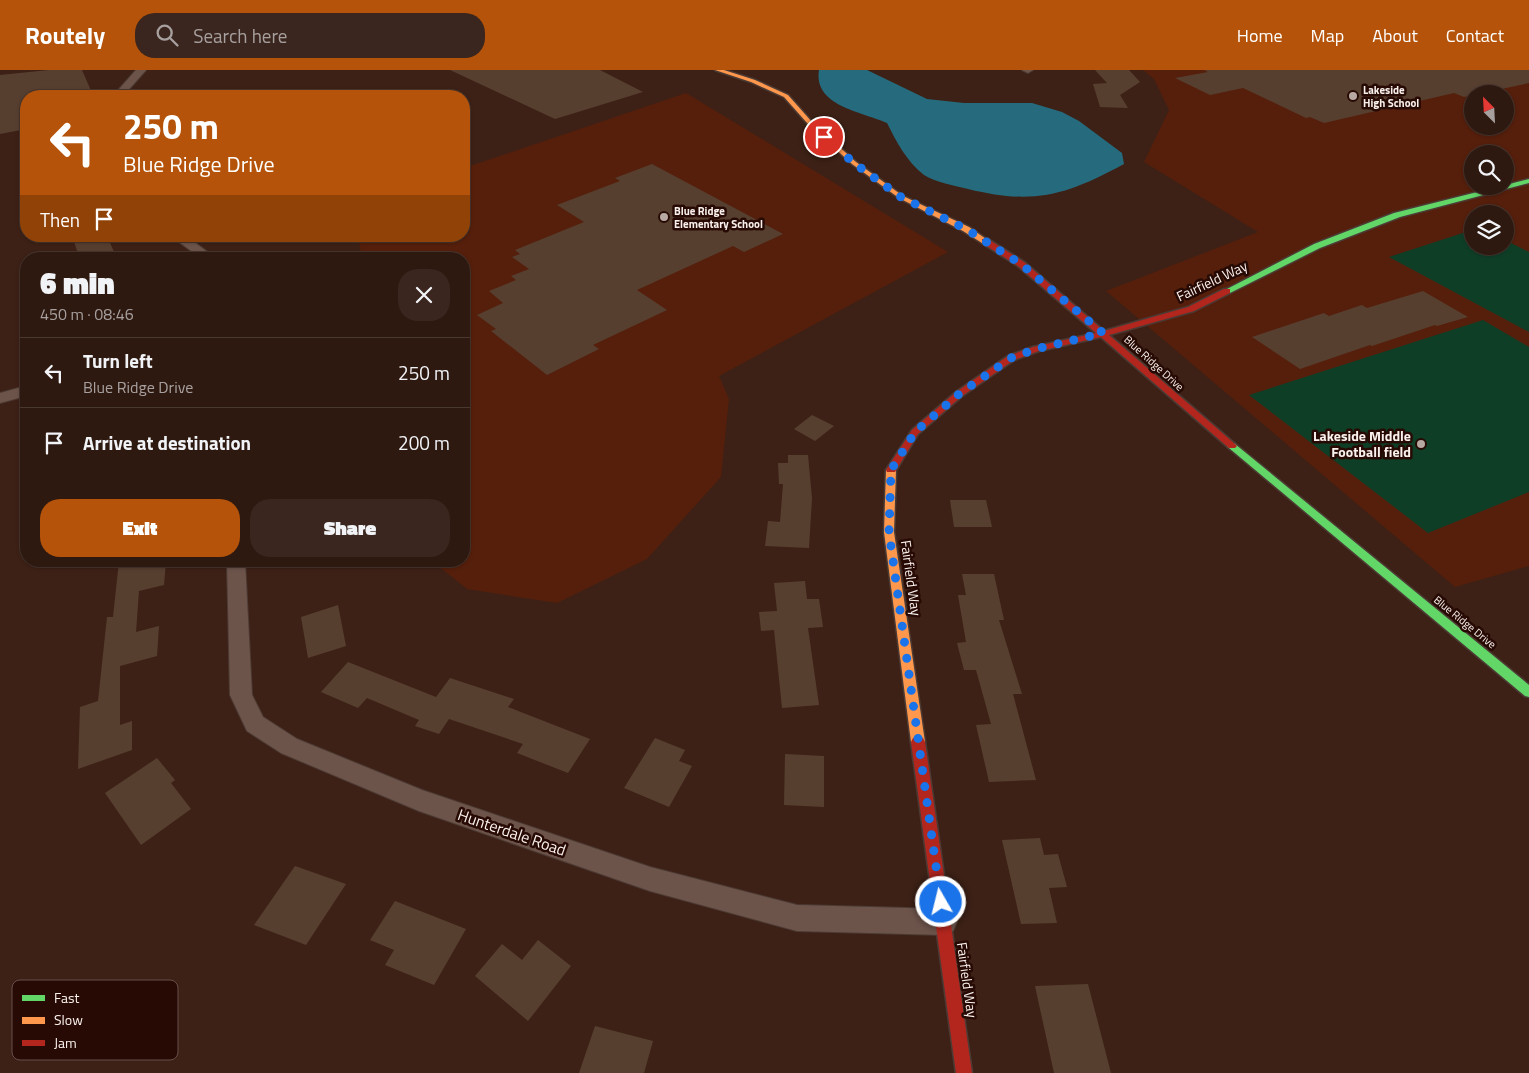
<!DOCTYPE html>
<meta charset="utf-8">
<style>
:root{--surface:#2e1910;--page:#3a261e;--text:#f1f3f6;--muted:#a7a09f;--line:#493830;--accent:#b45309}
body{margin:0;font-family:"Titillium Web",sans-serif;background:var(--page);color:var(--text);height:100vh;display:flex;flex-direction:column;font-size:19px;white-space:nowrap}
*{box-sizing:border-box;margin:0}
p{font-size:16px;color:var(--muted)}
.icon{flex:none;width:28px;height:28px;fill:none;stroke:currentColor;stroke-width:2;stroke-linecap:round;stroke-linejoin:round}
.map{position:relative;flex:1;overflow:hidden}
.panel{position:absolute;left:20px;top:182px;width:450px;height:315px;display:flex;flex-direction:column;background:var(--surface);border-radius:20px;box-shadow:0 1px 4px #0004,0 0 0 1px var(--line)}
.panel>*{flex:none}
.top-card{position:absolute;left:20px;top:20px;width:450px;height:152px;border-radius:20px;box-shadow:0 1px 4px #0004,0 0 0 1px var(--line);background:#b45309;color:#fff;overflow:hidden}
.needle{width:32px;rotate:336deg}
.controls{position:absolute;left:1464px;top:15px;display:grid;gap:10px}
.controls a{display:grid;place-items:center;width:50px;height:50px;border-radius:50%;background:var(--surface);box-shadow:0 1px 4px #0004,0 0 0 1px var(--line);font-size:25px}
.pin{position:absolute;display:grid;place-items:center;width:42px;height:42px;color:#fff;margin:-21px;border:2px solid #fff;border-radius:50%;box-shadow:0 1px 5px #0007}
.me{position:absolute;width:55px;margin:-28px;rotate:352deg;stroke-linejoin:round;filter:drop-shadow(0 0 4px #0008)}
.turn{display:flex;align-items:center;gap:18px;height:105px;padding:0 20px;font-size:22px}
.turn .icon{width:65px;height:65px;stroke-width:2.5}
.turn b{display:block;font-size:35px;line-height:42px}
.then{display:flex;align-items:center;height:48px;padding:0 20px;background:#0003;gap:10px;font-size:19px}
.round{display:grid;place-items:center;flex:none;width:52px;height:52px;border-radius:20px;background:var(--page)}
.headline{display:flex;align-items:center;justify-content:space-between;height:85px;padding:0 20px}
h1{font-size:30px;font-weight:800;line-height:38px}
.cta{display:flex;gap:10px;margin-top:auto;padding:10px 20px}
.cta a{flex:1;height:58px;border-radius:20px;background:var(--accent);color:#fff;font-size:20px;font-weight:800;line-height:58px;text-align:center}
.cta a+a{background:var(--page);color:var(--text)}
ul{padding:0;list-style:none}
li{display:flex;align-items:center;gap:15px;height:70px;padding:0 20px;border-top:1px solid var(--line)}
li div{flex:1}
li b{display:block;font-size:19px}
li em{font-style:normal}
header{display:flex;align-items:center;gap:30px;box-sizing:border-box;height:70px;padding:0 25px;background:var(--accent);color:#fff}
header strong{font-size:24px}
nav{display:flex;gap:28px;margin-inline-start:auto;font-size:18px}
.search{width:350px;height:45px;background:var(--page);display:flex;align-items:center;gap:12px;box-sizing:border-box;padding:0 18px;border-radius:20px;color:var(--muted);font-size:19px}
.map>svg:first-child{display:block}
.built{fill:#551f0c;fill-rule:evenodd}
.green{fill:#0f3e27}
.water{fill:#256b7d}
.building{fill:#573f30}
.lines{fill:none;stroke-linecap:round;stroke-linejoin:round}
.street-casing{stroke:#4c3b34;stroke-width:2}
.fast-casing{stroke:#4c3b34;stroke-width:3}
.slow-casing{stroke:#4c3b34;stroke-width:3}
.jam-casing{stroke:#4c3b34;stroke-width:3}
.street{fill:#6d544b;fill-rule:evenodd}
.fast{fill:#63d668;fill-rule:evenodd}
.slow{fill:#ff974d;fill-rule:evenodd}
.jam{fill:#b3261e;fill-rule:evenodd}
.route{stroke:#1a73e8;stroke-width:9;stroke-dasharray:0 16.2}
.poi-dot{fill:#b8a8a2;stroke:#260a03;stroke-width:2}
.labels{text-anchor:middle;stroke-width:5;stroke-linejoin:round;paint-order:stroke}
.far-poi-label{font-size:11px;font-weight:bold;fill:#faf1ee;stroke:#260a03;text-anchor:start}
.far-street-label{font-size:11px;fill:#faf1ee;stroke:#260a03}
.street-label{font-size:14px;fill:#faf1ee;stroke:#260a03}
.poi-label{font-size:14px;font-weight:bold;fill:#faf1ee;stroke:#260a03;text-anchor:end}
.near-street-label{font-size:16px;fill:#faf1ee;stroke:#260a03}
.key{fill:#260a03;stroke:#664f4a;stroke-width:1}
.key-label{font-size:14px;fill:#faf1ee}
</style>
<header>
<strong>Routely</strong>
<div class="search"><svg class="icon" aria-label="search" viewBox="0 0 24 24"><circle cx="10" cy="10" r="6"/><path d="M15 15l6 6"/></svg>Search here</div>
<nav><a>Home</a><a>Map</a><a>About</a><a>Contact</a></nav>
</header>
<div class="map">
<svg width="1529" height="1003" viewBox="0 0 1529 1003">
<rect width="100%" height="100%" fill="#3d2116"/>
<g class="built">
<path d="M1143 0H1529V496L1455 517 1106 221 1258 162 1144 92 1169 40 1154 9ZM1472 24H1505V56H1472ZM1472 84H1505V116H1472ZM1472 144H1505V176H1472Z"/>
<path d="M686 23 948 182 719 306 729 329 721 407 647 489 557 533 467 519 432 491H464V189H362L358 166H464V98Z"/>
</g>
<g class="green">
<path d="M1472 160V176H1505V170L1529 182V262L1389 187Z"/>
<path d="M1483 250 1529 277V422L1428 463 1249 325Z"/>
</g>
<path class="water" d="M819 0H867L927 29 964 33H1032L1062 42 1079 51 1122 83 1124 94C1065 126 1033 135 968 119 955 116 935 112 924 105 907 92 896 71 887 53 862 42 813 36 819 0Z"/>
<g class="building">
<path d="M49 0H82L92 23 75 26H26V59L0 64V5Z"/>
<path d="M450 0H600L643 22 555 49Z"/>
<path d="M1095 0H1129L1140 12 1120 25 1128 38 1100 37 1093 14 1107 13Z"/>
<path d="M1204 0H1529V13L1464 27 1454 23 1324 53 1310 47 1306 48 1243 18 1210 25 1175 8 1208 2Z"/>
<path d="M652 94 783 164 744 182 733 176 637 220 667 240 593 275 599 279 547 305 491 261 496 259 477 245 503 233 489 221 516 210 511 206 529 199 512 187 520 184 515 180 584 152 557 135 620 111 615 108Z"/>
<path d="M72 166H107L115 184 104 189H80Z"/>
<path d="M1423 221 1468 247 1437 256 1435 255 1372 276 1370 275 1300 299 1252 267 1324 243 1329 246 1362 235 1367 238Z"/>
<path d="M812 345 834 356 815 371 794 359Z"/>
<path d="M788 385H808L812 428 809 478 765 476 768 451 780 452 783 414H779L778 393H788Z"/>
<path d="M950 430H986L992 457H954Z"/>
<path d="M119 491H166L164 515 139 521 136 562 159 556 157 586 120 596V655L132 651V680L78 699 80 637 98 631 107 547H113Z"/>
<path d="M962 504H994L1004 550H999L1022 624H1013L1036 710 989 712 976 655 991 654 976 600H964L957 573 966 572 958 525H966Z"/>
<path d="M805 511 807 529H819L823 557 808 558 819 635 782 638 774 560 761 561 759 542 777 541 774 513Z"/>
<path d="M338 535 346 576 308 588 301 547Z"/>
<path d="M348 592 436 627 450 608 514 629 508 637 590 669 568 703 517 683 523 674 449 649 439 664 415 656 419 650 367 628 358 638 321 622Z"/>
<path d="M655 668 685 680 679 691 692 696 669 737 624 718Z"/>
<path d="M785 684 824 686V737L784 735Z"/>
<path d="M157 688 175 710 171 713 191 739 141 775 105 723Z"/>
<path d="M1040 768 1044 785 1058 784 1067 817 1049 818 1057 853 1021 854 1002 770Z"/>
<path d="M295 796 346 814 306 875 254 855Z"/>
<path d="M395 831 466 859 434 915 385 895 394 880 370 870Z"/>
<path d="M538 870 571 896 528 951 475 906 502 874 522 890Z"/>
<path d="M1088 914 1111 1003H1054L1035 916Z"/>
<path d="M595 956 653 971 644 1003H579Z"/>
</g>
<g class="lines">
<g class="street-casing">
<g id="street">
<path d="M136 0H146L123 26H113Z"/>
<path d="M1022 0H1033L1028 3Z"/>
<path d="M171 166H186L217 189H202Z"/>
<path d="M26 316V326L0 333V323Z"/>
<path d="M227 491H245L252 625 263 647 297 669 422 720 650 797 797 835 944 839 953 843 957 852 953 861 944 865 797 861 650 821 419 741 281 683 247 661 230 625Z"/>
</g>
</g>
<g class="fast-casing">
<g id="fast">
<path d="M1529 109V113L1400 147 1320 178 1230 223 1223 221 1314 174 1394 143Z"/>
<path d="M1232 373 1235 374 1529 615V627L1525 626 1229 378 1227 376 1229 374Z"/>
</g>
</g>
<g class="slow-casing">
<g id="slow">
<path d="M715 0H724L755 10 788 25 812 52 856 92 903 126 969 157 989 171 982 173 963 161 899 128 852 94 808 54 784 27 751 12Z"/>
<path d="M891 397 896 400 894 462 925 672 923 676 918 678 913 676 911 672 884 462 886 400Z"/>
</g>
</g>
<g class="jam-casing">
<g id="jam">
<path d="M982 169H988L1024 192 1104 261 1188 237 1224 219H1230V223L1194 241 1109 265 1235 374 1237 376 1235 378H1229L1101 267 1039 281 1014 290 962 326 918 364 895 402H887L886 400 912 360 956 322 1008 286 1033 277 1096 263 1018 196 982 173Z"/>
<path d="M918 666 923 668 925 672 972 1003H956L911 672 913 668Z"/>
</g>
</g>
<use href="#street" class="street"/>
<use href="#fast" class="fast"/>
<use href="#slow" class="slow"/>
<use href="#jam" class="jam"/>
</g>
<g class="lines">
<path class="route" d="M824 67 854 93 901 127 966 159 1021 194 1103 263 1036 279 1011 288 959 324 915 362 891 400 889 462 941 832"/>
</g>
<g class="poi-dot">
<circle cx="1353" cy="26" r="5"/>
<circle cx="664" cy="147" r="5"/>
<circle cx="1421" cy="374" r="5"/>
</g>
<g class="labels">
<g class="far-poi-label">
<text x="1363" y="24">Lakeside<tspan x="1363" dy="13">High School</tspan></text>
<text x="674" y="145">Blue Ridge<tspan x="674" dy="13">Elementary School</tspan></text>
</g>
<g class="far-street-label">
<text transform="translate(1154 293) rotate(42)" y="4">Blue Ridge Drive</text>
<text transform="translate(1465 552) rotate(39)" y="4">Blue Ridge Drive</text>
</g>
<g class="street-label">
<text transform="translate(1212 211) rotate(-25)" y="5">Fairfield Way</text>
<text transform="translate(911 508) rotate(82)" y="5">Fairfield Way</text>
<text transform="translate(967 910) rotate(82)" y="5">Fairfield Way</text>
</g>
<g class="poi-label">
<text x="1411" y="371">Lakeside Middle<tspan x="1411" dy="16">Football field</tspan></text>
</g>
<g class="near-street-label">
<text transform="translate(512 762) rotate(19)" y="6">Hunterdale Road</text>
</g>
</g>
<rect x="12" y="910" width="166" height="80" rx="8" class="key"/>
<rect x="22" y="925" width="23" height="6" fill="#63d668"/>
<rect x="22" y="947" width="23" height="7" fill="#ff974d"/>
<rect x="22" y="970" width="23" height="6" fill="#b3261e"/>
<g class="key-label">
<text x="54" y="933">Fast</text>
<text x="54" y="955">Slow</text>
<text x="54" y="978">Jam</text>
</g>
</svg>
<div class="controls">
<a><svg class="needle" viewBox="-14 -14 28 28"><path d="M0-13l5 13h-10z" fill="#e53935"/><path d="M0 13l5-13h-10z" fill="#a7a09f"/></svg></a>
<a><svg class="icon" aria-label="search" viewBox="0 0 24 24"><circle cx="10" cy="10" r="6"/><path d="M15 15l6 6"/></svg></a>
<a><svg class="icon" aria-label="layers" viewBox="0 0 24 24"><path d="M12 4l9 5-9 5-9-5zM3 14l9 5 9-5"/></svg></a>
</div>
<div class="pin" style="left:824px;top:67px;background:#d93025"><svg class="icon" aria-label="arrive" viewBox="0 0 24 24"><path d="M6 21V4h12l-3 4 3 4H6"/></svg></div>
<svg class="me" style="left:941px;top:832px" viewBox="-20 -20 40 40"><circle r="17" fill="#1a73e8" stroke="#fff" stroke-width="3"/><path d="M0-11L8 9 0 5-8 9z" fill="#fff"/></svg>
<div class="top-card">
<div class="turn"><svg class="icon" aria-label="left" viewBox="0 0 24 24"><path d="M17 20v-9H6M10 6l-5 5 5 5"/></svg><div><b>250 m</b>Blue Ridge Drive</div></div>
<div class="then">Then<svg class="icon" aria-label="arrive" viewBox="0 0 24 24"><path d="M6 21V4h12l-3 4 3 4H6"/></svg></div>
</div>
<section class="panel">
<div class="headline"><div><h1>6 min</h1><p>450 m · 08:46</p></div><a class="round"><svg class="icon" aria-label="close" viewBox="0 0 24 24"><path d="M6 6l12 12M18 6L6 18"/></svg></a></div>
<ul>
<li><svg class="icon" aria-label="left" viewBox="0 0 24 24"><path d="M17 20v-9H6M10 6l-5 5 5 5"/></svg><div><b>Turn left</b><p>Blue Ridge Drive</p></div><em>250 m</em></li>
<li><svg class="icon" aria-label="arrive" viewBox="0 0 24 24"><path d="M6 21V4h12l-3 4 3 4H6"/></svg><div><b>Arrive at destination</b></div><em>200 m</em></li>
</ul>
<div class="cta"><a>Exit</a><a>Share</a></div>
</section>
</div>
